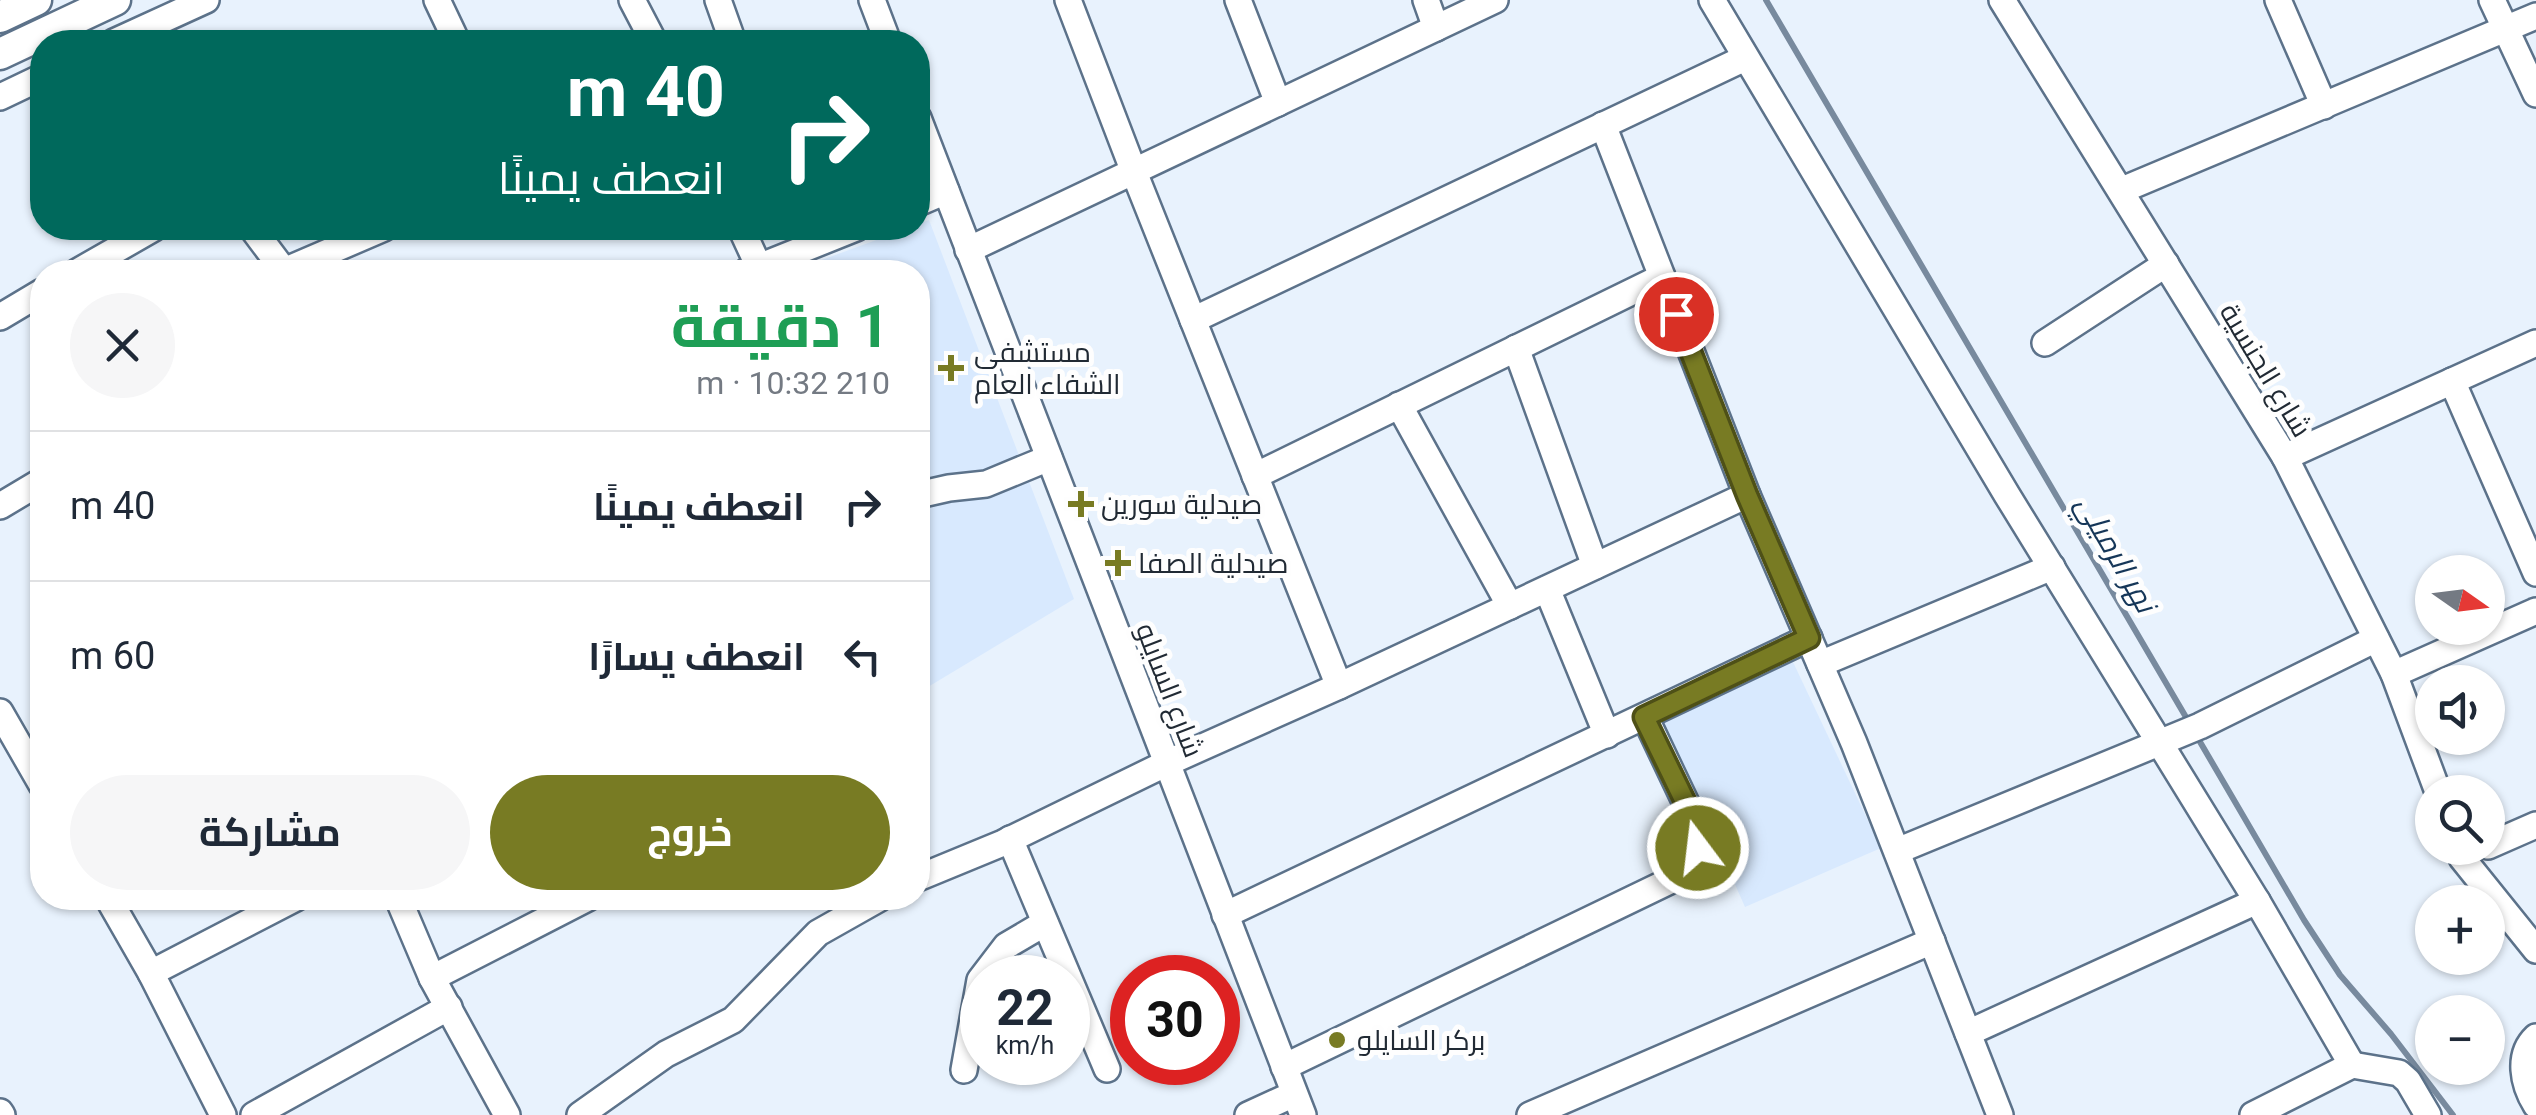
<!DOCTYPE html>
<html lang="ar">
<meta charset="utf-8">
<style>
:root{--surface:#fff;--page:#f6f6f7;--text:#1f2937;--muted:#747a83;--line:#e0e1e3;--accent:#787b23}
body{margin:0;font-family:Roboto,Cairo,sans-serif;background:var(--page);color:var(--text);direction:rtl;height:100vh;display:flex;flex-direction:column;font-size:38px;white-space:nowrap}
*{box-sizing:border-box;margin:0}
p{font-size:32px;color:var(--muted)}
.icon{flex:none;width:55px;height:55px;fill:none;stroke:currentColor;stroke-width:2;stroke-linecap:round;stroke-linejoin:round}
.map{position:relative;flex:1;overflow:hidden;direction:ltr}
.side{position:absolute;left:30px;top:260px;width:900px;height:650px;display:flex;flex-direction:column;background:var(--surface);border-radius:40px;box-shadow:0 2px 8px #0004;direction:rtl}
.side>*{flex:none}
.hud{position:absolute;left:30px;top:30px;width:900px;height:210px;border-radius:40px;box-shadow:0 2px 8px #0004;direction:rtl;background:#00695c;color:#fff;overflow:hidden}
.needle{width:65px;rotate:104deg}
.controls{position:absolute;left:2415px;top:555px;display:grid;gap:20px}
.controls a{display:grid;place-items:center;width:90px;height:90px;border-radius:50%;background:var(--surface);box-shadow:0 2px 8px #0004;font-size:50px}
.speed{position:absolute;left:960px;top:955px;display:flex;gap:20px;font-size:50px;font-weight:700;text-align:center}
.speed>*{display:grid;place-content:center;width:130px;height:130px;border-radius:50%;background:var(--surface);box-shadow:0 2px 8px #0004;line-height:1}
.speed small{font-size:25px;font-weight:400}
.speed .limit{border:15px solid #d22;background:#fff;color:#111}
.pin{position:absolute;display:grid;place-items:center;width:85px;height:85px;color:#fff;margin:-42px;border:5px solid #fff;border-radius:50%;box-shadow:0 2px 10px #0007}
.me{position:absolute;width:110px;margin:-55px;rotate:345deg;stroke-linejoin:round;filter:drop-shadow(0 0 8px #0008)}
.turn{display:flex;align-items:center;gap:35px;height:210px;padding:0 40px;font-size:45px}
.turn .icon{width:130px;height:130px;stroke-width:2.5}
.turn b{display:block;font-size:70px;line-height:85px}
.round{display:grid;place-items:center;flex:none;width:105px;height:105px;border-radius:52px;background:var(--page)}
.head{display:flex;align-items:center;justify-content:space-between;height:170px;padding:0 40px}
h1{font-size:60px;font-weight:700;line-height:75px;color:#1e9e55}
.cta{display:flex;gap:20px;margin-top:auto;padding:20px 40px}
.cta a{flex:1;height:115px;border-radius:60px;background:var(--accent);color:#fff;font-size:40px;font-weight:700;line-height:115px;text-align:center}
.cta a+a{background:var(--page);color:var(--text)}
ul{padding:0;list-style:none}
li{display:flex;align-items:center;gap:30px;height:150px;padding:0 40px;border-top:2px solid var(--line)}
li div{flex:1}
li b{display:block;font-size:38px}
li em{font-style:normal}
.map>svg:first-child{display:block}
.built{fill:#d8e9fe}
.lines{fill:none;stroke-linecap:round;stroke-linejoin:round}
.stream{stroke:#788a9e;stroke-width:6}
.minor-casing{stroke:#5c728a;stroke-width:30}
.major-casing{stroke:#5c728a;stroke-width:35}
.minor{stroke:#fff;stroke-width:25}
.major{stroke:#fff;stroke-width:30}
.route-casing{stroke:#4e5017;stroke-width:25}
.route{stroke:#787b23;stroke-width:18}
.poi-dot{fill:#787b23;stroke:#fefefe;stroke-width:4}
.labels{text-anchor:middle;stroke-width:10;stroke-linejoin:round;paint-order:stroke}
.poi-label{font-size:28px;fill:#212a34;stroke:#fefefe;text-anchor:start}
.street-label{font-size:28px;fill:#212a34;stroke:#fefefe}
.water-label{font-size:30px;font-style:italic;fill:#153658;stroke:#fefefe}
</style>
<div class="map">
<svg width="2536" height="1115" viewBox="0 0 2536 1115">
<rect width="100%" height="100%" fill="#e8f2fd"/>
<g class="built">
<path d="M929 220 1074 599 918 693V272H789L909 228H918V224Z"/>
<path d="M1793 662 1881 848 1745 907 1663 721Z"/>
</g>
<g class="lines">
<g class="stream">
<path d="M1766 0 2190 724"/>
<path d="M2196 735 2304 920 2340 975 2391 1034 2453 1115"/>
</g>
<g class="minor-casing">
<g id="minor">
<path d="M437 0 457 42"/>
<path d="M632 0 654 42"/>
<path d="M718 0 733 42"/>
<path d="M872 0 888 42"/>
<path d="M1068 0 1134 172 1339 686"/>
<path d="M1238 0 1278 103"/>
<path d="M1426 0 1436 28"/>
<path d="M1712 0 2007 495 2257 901 2352 1065"/>
<path d="M2002 0 2285 457 2394 674 2438 792"/>
<path d="M2278 0 2324 106"/>
<path d="M2492 0 2536 94"/>
<path d="M114 42 206 0"/>
<path d="M0 97 42 77"/>
<path d="M918 118 1303 1115"/>
<path d="M1603 125 1747 495 1854 743 2000 1115"/>
<path d="M2122 190 2536 16"/>
<path d="M918 203 946 191"/>
<path d="M252 228 285 272"/>
<path d="M741 228 759 267"/>
<path d="M968 250 1495 0"/>
<path d="M284 271 384 228"/>
<path d="M77 272 154 228"/>
<path d="M746 272 856 228"/>
<path d="M0 317 42 292"/>
<path d="M1193 320 1745 58"/>
<path d="M2045 343 2166 264"/>
<path d="M1516 348 1595 566"/>
<path d="M2452 381 2536 573"/>
<path d="M1399 405 1510 606"/>
<path d="M2285 457 2536 343"/>
<path d="M1255 476 1662 277"/>
<path d="M918 495 949 488 986 484 1049 458"/>
<path d="M0 506 42 481"/>
<path d="M1547 589 1607 735"/>
<path d="M1820 664 2052 567"/>
<path d="M2394 674 2536 611"/>
<path d="M0 712 42 785"/>
<path d="M1010 839 1107 1069"/>
<path d="M2488 846 2536 825"/>
<path d="M2458 848 2462 858 2536 950"/>
<path d="M1897 851 2200 726 2376 639"/>
<path d="M918 878 1003 843 1167 763 1339 686 1747 495"/>
<path d="M108 898 151 973 223 1115"/>
<path d="M398 898 432 978 507 1115"/>
<path d="M1225 915 1809 638"/>
<path d="M151 973 296 898"/>
<path d="M432 978 588 898"/>
<path d="M1968 1033 2257 901"/>
<path d="M2536 1037C2517 1055 2523 1084 2536 1105"/>
<path d="M1284 1067 1682 875C1698 858 1700 842 1694 820L1645 717"/>
<path d="M964 1070 980 980 1006 946 1045 923"/>
<path d="M0 1112 2 1115"/>
<path d="M254 1115 449 1007"/>
<path d="M580 1115 666 1054 733 1020 818 933 880 898"/>
<path d="M1248 1115 1294 1094"/>
<path d="M1530 1115 1932 941"/>
<path d="M2253 1115 2352 1065 2399 1073 2408 1081 2428 1115"/>
</g>
</g>
<g class="major-casing">
<g id="major">
<path d="M0 17 36 0"/>
<path d="M0 54 115 0"/>
</g>
</g>
<use href="#minor" class="minor"/>
<use href="#major" class="major"/>
</g>
<g class="lines">
<g class="route-casing">
<path id="route" d="M1676 314 1747 495 1809 638 1644 717 1694 820 1698 833V848"/>
</g>
<use href="#route" class="route"/>
</g>
<g class="poi-dot">
<path d="M946 353h10v10h10v10h-10v10h-10v-10h-10v-10h10z"/>
<path d="M1076 489h10v10h10v10h-10v10h-10v-10h-10v-10h10z"/>
<path d="M1113 548h10v10h10v10h-10v10h-10v-10h-10v-10h10z"/>
<circle cx="1337" cy="1040" r="10"/>
</g>
<g class="labels">
<g class="poi-label">
<text x="974" y="362">مستشفى<tspan x="974" dy="32">الشفاء العام</tspan></text>
<text x="1101" y="514">صيدلية سورين</text>
<text x="1138" y="573">صيدلية الصفا</text>
<text x="1357" y="1050">بركر السايلو</text>
</g>
<g class="street-label">
<text transform="translate(2266 370) rotate(59)" y="10">شارع الجنسية</text>
<text transform="translate(1170 690) rotate(69)" y="10">شارع السايلو</text>
</g>
<g class="water-label">
<text transform="translate(2116 554) rotate(60)" y="10">نهر الرميلي</text>
</g>
</g>
</svg>
<div class="controls">
<a><svg class="needle" viewBox="-14 -14 28 28"><path d="M0-13l5 13h-10z" fill="#e53935"/><path d="M0 13l5-13h-10z" fill="#747a83"/></svg></a>
<a><svg class="icon" aria-label="sound" viewBox="0 0 24 24"><path d="M4 9h4l5-4v14l-5-4H4zM17 9q2 3 0 6"/></svg></a>
<a><svg class="icon" aria-label="search" viewBox="0 0 24 24"><circle cx="10" cy="10" r="6"/><path d="M15 15l6 6"/></svg></a>
<a>+</a>
<a>−</a>
</div>
<div class="speed"><div>22<small>km/h</small></div><div class="limit">30</div></div>
<div class="pin" style="left:1676px;top:314px;background:#d93025"><svg class="icon" aria-label="arrive" viewBox="0 0 24 24"><path d="M6 21V4h12l-3 4 3 4H6"/></svg></div>
<svg class="me" style="left:1698px;top:848px" viewBox="-20 -20 40 40"><circle r="17" fill="#787b23" stroke="#fff" stroke-width="3"/><path d="M0-11L8 9 0 5-8 9z" fill="#fff"/></svg>
<div class="hud">
<div class="turn"><svg class="icon" aria-label="right" viewBox="0 0 24 24"><path d="M7 20v-9h11M14 6l5 5-5 5"/></svg><div><b>40 m</b>انعطف يمينًا</div></div>
</div>
<section class="side">
<div class="head"><div><h1>1 دقيقة</h1><p>210 m · 10:32</p></div><a class="round"><svg class="icon" aria-label="close" viewBox="0 0 24 24"><path d="M6 6l12 12M18 6L6 18"/></svg></a></div>
<ul>
<li><svg class="icon" aria-label="right" viewBox="0 0 24 24"><path d="M7 20v-9h11M14 6l5 5-5 5"/></svg><div><b>انعطف يمينًا</b></div><em>40 m</em></li>
<li><svg class="icon" aria-label="left" viewBox="0 0 24 24"><path d="M17 20v-9H6M10 6l-5 5 5 5"/></svg><div><b>انعطف يسارًا</b></div><em>60 m</em></li>
</ul>
<div class="cta"><a>خروج</a><a>مشاركة</a></div>
</section>
</div>
